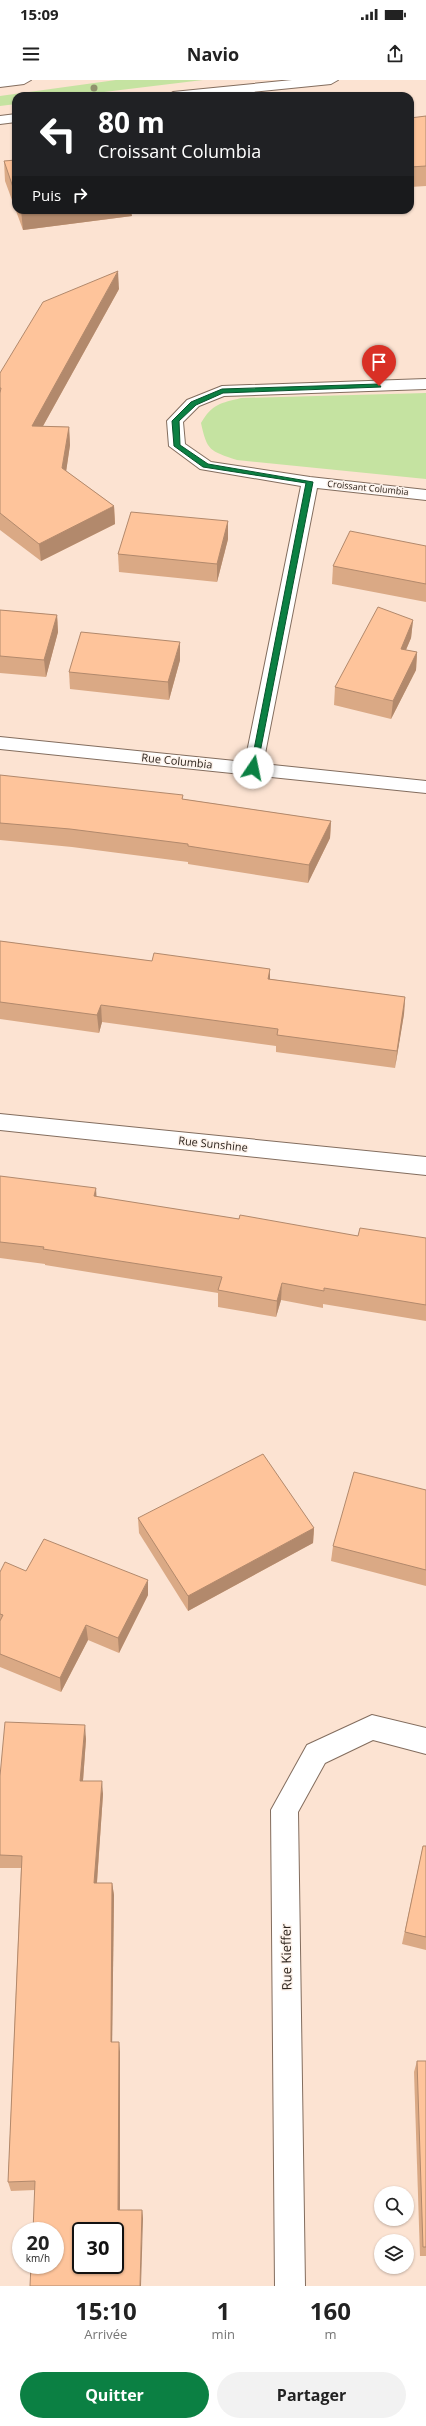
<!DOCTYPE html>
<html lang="fr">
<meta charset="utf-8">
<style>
:root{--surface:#fff;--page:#f2f2f2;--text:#222;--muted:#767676;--accent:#0b8043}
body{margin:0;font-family:"Open Sans",sans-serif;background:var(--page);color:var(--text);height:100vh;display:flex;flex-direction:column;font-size:15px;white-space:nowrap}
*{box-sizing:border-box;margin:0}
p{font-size:13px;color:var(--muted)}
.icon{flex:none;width:22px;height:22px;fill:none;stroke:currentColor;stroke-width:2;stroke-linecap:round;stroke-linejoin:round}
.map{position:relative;height:2206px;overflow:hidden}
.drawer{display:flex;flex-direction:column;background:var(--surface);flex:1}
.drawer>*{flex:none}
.hud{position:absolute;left:12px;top:12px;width:402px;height:122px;border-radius:12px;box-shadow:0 1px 3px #0004;background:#202124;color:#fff;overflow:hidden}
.controls{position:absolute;left:374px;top:2106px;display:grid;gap:8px}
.controls a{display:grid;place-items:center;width:40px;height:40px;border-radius:50%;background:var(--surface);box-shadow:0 1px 3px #0004;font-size:20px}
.speed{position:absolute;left:12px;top:2142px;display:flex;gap:8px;font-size:20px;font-weight:700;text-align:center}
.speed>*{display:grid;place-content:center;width:52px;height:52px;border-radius:50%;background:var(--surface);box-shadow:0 1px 3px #0004;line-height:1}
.speed small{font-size:10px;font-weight:400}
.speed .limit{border:2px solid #111;border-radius:6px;background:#fff;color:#111}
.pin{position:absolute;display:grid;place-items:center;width:34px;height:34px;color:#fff;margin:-41px -17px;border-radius:50% 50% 50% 0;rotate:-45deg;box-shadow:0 0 4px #0007}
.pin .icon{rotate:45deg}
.me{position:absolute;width:44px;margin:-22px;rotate:11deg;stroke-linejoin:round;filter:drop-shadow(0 0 3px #0008)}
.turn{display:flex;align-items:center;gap:14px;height:84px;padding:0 20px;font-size:18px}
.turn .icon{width:52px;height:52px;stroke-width:2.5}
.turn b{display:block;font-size:28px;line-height:34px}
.then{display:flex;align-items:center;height:38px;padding:0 20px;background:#0003;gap:8px;font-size:15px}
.eta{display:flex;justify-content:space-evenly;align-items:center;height:68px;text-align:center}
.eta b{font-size:24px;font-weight:700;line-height:28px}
.cta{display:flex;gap:8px;margin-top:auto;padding:8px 20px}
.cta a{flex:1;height:46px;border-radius:24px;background:var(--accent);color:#fff;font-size:16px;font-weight:700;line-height:46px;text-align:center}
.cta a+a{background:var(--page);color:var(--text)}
.status{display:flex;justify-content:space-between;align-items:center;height:28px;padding:0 20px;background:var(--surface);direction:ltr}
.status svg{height:11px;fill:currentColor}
header{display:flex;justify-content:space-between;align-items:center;height:52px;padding:0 20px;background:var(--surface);font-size:18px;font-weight:700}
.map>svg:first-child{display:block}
.green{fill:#c5e3a1}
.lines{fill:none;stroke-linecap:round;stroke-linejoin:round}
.minor-casing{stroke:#836d5e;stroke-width:2}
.major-casing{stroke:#836d5e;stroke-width:2}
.minor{fill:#fff;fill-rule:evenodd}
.major{fill:#fff;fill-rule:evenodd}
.tree{fill:#91926d}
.wall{fill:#daa985}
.shaded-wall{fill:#b2896c}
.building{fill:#fec49b;stroke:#b2896c;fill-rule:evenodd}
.route{fill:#0b8043;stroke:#07532c}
.labels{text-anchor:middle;stroke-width:3;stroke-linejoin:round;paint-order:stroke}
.far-street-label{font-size:9px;fill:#2c231c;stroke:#fdf3ec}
.street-label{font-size:11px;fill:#2c231c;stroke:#fdf3ec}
.near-street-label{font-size:13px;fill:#2c231c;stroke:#fdf3ec}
</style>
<div class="status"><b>15:09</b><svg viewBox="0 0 49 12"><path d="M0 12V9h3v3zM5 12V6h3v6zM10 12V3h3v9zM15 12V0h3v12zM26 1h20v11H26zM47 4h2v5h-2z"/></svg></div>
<header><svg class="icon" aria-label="menu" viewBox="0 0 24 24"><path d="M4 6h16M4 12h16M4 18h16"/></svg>Navio<svg class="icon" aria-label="share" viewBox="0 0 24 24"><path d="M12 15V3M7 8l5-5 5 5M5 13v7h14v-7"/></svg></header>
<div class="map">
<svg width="426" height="2206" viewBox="0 0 426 2206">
<rect width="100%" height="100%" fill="#fce3d2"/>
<g class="green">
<path d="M116 0H203L71 16H16V24L0 26V16Z"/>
<path d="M426 313V399L237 380C210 371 207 371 201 343 212 324 221 323 241 318Z"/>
</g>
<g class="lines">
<g class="minor-casing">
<g id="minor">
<path d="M426 299V309L224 316 199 326 183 342 185 364 211 382 310 397 426 410V420L317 408 263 684 426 701V713L0 669V657L245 682 301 406 200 389 169 366 167 341 187 320 222 306Z"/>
<path d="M0 1034 426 1077V1095L0 1050Z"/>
<path d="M372 1635 426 1648V1674L373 1660 325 1683 298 1732 305 2206H275L271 1730 307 1665Z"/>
</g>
</g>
<g class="major-casing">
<g id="major">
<path d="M0 0H31L24 4 0 7Z"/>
<path d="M292 0H338L331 4 213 16H166L173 12Z"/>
<path d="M16 34V42L0 44V36Z"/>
</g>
</g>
<use href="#minor" class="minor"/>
<use href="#major" class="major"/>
</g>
<circle class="tree" cx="94" cy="8" r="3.5"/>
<g class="wall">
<path d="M426 36V106L410 107V38Z"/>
<path d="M16 80V130H149L131 132 132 136 23 150 5 101 4 81Z"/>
<path d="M119 209 43 346 69 347 70 365 66 391 114 426 115 444 41 481 0 450V293Z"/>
<path d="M228 441V459L217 502 119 492 118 474Z"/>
<path d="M426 466V522L332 504 333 486Z"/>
<path d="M0 530 57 535 58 552 46 597 0 593Z"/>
<path d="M413 540 411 558 406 570 417 572 416 590 391 639 334 625 335 607Z"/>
<path d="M180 580 169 620 70 609 69 592Z"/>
<path d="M0 695 183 719 331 741 330 758 308 803 188 784V782L72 767 0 760Z"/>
<path d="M0 861 152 881 270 889V899L405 917 404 934 395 988 276 972V966L102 942 99 953 0 939Z"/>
<path d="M0 1096 97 1117 239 1139 358 1156 426 1158V1241L323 1224V1228L281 1220 276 1237 218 1227V1213L45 1185V1184L0 1178Z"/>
<path d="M426 1410V1506L331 1481 333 1466Z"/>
<path d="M138 1438 314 1448 313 1463 188 1531 139 1453Z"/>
<path d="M26 1491 148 1515 119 1573 88 1560 61 1612 0 1587V1492Z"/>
<path d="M86 1659 83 1701 103 1714 97 1803H112L114 1815 112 1962 120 1972V2130H142L143 2139 35 2110 11 2111 8 2102 21 1788H0V1696Z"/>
<path d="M423 1766H426V1870L402 1864Z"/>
<path d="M417 1981H426V2176H420L414 1992Z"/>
</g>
<g class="shaded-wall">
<path d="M21 130H149L131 132 132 136 23 150Z"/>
<path d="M118 191 119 209 33 364 32 346Z"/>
<path d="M69 347 70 365 64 406 62 388Z"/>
<path d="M114 426 115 444 41 481 39 464Z"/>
<path d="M228 441V459L217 502V484Z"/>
<path d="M57 535 58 552 46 597 44 580Z"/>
<path d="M413 540 411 558 399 586 401 569Z"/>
<path d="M180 562V580L169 620 168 602Z"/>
<path d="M417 572 416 590 391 639 393 621Z"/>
<path d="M331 741 330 758 308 803 309 785Z"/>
<path d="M270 889V906L268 899Z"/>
<path d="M405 917 404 934 395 988 397 971Z"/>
<path d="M101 925 102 942 99 953 97 935Z"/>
<path d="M96 1108 97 1125 94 1116Z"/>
<path d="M282 1203 281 1220 276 1237 277 1221Z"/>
<path d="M314 1448 313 1463 188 1531V1516Z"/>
<path d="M148 1500V1515L119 1573 118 1558Z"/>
<path d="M86 1545 88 1560 61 1612 60 1598Z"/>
<path d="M85 1645 86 1659 82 1714 80 1701Z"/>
<path d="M102 1701 103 1714 96 1815 94 1803Z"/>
<path d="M112 1803 114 1815 112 1973 111 1962Z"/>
<path d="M119 1962 120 1972V2139L118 2130Z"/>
<path d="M142 2130 143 2139 141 2206H140Z"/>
</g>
<g class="building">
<path d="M426 36V86L410 87V38Z"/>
<path d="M16 80V116L4 81Z"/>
<path d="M118 191 32 346 69 347 62 388 114 426 39 464 0 433V313L1 308H0V293L43 222Z"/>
<path d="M131 432 228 441 217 484 118 474Z"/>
<path d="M350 451 426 466V504L333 486Z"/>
<path d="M378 527 413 540 401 569 417 572 393 621 335 607Z"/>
<path d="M0 530 57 535 44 580 0 576Z"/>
<path d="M81 552 180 562 168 602 69 592Z"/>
<path d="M0 695 183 715 182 719 331 741 309 785 188 766V764L70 749 0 743Z"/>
<path d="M0 861 152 881 154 873 270 889 268 899 405 917 397 971 277 955 278 949 101 925 97 935 0 922Z"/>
<path d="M0 1096 96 1108 94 1116 239 1139 240 1135 358 1156 360 1148 426 1158V1225L324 1208V1211L282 1203 277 1221 218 1210 222 1197 43 1169 44 1167 0 1162Z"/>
<path d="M263 1374 314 1448 188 1516 138 1438Z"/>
<path d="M354 1392 426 1410V1490L333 1466Z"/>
<path d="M44 1459 148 1500 118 1558 86 1545 60 1598 0 1574V1541L3 1535 0 1534V1492L5 1482 26 1491Z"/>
<path d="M5 1642 85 1645 80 1701H102L94 1803H112L111 1962H119L118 2130H142L140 2206H30L31 2185H55V2151H33L35 2101 8 2102 22 1776 0 1775V1696ZM81 2151H115V2185H81Z"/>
<path d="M423 1766H426V1857L405 1852Z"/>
<path d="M417 1981H426V2167H423Z"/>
</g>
<path class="route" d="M379 304 381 307 223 313 196 325 179 341 180 365 208 384 313 402 257 688 250 690 306 403 203 387 174 366 172 341 191 322 222 309Z"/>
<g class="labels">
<g class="far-street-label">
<text transform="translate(368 408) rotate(6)" y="3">Croissant Columbia</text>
</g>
<g class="street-label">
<text transform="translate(177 681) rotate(6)" y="4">Rue Columbia</text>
<text transform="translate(213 1064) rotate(6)" y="4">Rue Sunshine</text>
</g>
<g class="near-street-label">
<text transform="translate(286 1877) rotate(-91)" y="5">Rue Kieffer</text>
</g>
</g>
</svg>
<div class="controls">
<a><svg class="icon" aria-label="search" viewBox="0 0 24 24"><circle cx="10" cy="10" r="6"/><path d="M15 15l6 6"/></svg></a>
<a><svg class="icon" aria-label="layers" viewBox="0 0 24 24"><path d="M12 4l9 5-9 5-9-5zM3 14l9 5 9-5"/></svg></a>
</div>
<div class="speed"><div>20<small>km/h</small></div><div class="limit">30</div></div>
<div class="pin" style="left:379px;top:306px;background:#d93025"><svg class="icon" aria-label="arrive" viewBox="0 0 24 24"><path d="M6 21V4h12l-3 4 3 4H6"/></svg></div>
<svg class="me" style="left:253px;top:688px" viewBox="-20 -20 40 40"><circle r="19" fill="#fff"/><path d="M0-13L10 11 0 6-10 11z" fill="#0b8043"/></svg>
<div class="hud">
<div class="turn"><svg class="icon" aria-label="left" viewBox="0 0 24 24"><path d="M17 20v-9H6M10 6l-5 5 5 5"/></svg><div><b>80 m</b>Croissant Columbia</div></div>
<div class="then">Puis<svg class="icon" aria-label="right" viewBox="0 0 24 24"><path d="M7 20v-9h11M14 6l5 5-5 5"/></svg></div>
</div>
</div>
<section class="drawer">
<div class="eta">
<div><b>15:10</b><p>Arrivée</p></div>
<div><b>1</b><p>min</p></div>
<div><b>160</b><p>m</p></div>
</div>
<div class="cta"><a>Quitter</a><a>Partager</a></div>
</section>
